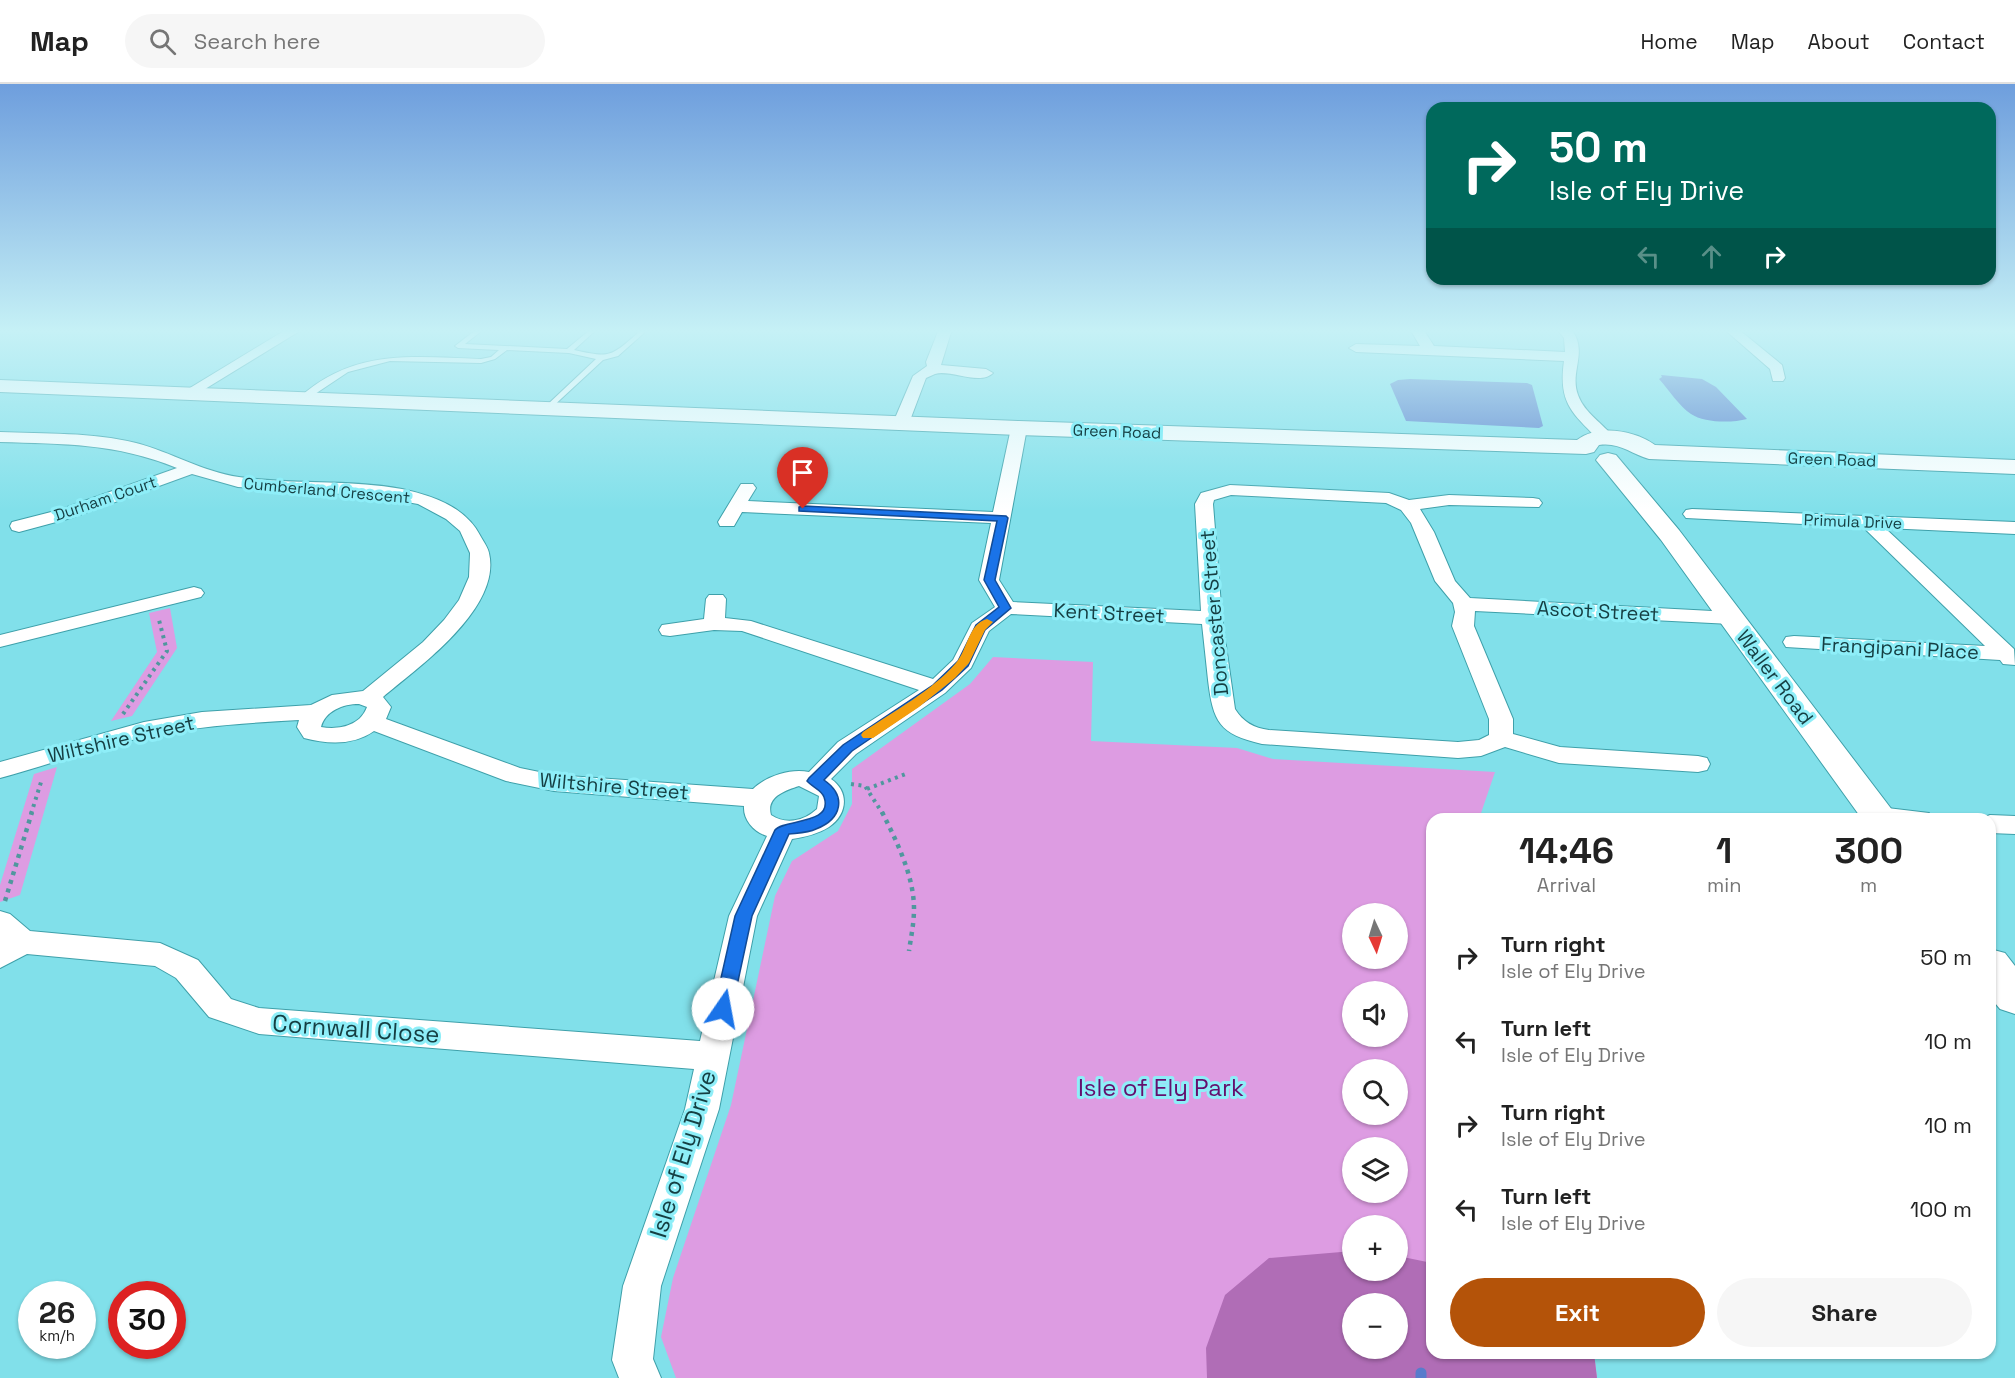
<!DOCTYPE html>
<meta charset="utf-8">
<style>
:root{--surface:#fff;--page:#f6f6f6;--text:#222;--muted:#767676;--line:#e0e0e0;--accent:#b45309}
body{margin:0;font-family:"Space Grotesk",sans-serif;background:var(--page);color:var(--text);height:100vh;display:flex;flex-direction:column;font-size:22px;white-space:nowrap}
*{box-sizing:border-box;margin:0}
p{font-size:20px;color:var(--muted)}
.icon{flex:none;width:33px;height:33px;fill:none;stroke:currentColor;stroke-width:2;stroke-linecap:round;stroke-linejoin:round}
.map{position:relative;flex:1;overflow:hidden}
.panel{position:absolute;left:1426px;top:729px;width:570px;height:546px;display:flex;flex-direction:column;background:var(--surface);border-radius:18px;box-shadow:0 2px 4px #0004}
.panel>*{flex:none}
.banner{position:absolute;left:1426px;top:18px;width:570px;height:183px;border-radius:18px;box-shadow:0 2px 4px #0004;background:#00695c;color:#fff;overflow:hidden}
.needle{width:39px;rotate:176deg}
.buttons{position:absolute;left:1342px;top:819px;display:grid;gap:12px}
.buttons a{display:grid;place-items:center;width:66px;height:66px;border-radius:50%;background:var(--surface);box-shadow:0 2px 4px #0004;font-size:30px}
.speed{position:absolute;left:18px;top:1197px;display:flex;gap:12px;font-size:30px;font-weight:700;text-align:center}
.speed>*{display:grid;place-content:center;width:78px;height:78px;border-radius:50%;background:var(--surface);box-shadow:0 2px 4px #0004;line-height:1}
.speed small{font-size:15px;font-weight:400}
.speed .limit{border:9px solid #d22;background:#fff;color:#111}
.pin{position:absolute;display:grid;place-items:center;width:51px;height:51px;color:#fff;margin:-62px -26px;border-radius:50% 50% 50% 0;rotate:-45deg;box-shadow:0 0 6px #0007}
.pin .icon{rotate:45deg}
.me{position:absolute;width:66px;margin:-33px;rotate:12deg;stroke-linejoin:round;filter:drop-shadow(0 0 4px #0008)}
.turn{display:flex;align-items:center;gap:21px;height:126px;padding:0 24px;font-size:27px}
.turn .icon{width:78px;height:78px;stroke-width:2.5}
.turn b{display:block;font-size:42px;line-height:51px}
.lanes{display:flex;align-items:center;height:57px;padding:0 24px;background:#0003;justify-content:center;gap:30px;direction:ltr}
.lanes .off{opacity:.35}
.eta{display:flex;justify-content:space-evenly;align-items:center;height:102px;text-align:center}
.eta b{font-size:36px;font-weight:800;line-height:42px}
.cta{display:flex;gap:12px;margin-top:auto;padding:12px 24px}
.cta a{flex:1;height:69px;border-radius:36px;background:var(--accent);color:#fff;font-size:24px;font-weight:800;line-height:69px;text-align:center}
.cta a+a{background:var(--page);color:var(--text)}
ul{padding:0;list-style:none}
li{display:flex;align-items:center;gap:18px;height:84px;padding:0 24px}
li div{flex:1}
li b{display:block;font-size:22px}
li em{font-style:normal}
header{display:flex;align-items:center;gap:36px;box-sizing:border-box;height:84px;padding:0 30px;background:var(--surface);border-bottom:2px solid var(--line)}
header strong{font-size:28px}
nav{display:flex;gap:33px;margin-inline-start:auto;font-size:21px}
.search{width:420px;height:54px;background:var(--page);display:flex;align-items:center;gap:15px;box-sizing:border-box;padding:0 21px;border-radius:33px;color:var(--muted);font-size:22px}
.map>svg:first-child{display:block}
.green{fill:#dd9ce2;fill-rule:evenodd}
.forest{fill:#b06db6;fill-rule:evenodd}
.water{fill:#587ccc}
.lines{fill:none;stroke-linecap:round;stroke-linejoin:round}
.stream{stroke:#587ccc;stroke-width:11}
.lane-casing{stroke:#3ea0aa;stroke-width:2}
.street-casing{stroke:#3ea0aa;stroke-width:2}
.secondary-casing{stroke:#3ea0aa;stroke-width:2}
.path-far1{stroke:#50979e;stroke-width:4;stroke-dasharray:3 4.5;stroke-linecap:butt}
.path{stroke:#50979e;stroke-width:4.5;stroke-dasharray:4 5;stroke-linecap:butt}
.lane{fill:#fff;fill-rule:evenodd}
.street{fill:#fff;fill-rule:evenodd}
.secondary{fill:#fff;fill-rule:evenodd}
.route{fill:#1a73e8;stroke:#114b97;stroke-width:1.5}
.slow{fill:#f59e0b}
.labels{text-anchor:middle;stroke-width:6;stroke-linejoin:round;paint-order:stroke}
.far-street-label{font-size:16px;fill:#153e42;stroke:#8eeef8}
.street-label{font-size:20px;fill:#153e42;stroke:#8eeef8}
.near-street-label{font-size:24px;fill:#153e42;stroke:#8eeef8}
.near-park-label{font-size:24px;fill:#650f6d;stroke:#8eeef8}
</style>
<header>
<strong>Map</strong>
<div class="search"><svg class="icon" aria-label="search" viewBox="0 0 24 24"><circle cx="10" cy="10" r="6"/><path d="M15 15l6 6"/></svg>Search here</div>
<nav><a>Home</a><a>Map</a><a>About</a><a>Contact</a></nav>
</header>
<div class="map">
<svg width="2015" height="1294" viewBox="0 0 2015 1294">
<rect width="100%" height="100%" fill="#81e0ea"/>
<g class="green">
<path d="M170 524 177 564 132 632 111 637 157 568 149 529Z"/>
<path d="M993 573 1093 578 1091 657 1237 664 1273 675 1495 688 1479 735H1432V1269H1594L1597 1294H676L661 1253 673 1194 731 1021 775 812 792 777 838 747 852 720V685L970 600ZM1353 830H1398V874H1353ZM1353 908H1398V952H1353ZM1353 986H1398V1030H1353ZM1353 1064H1398V1108H1353ZM1353 1142H1398V1186H1353ZM1353 1220H1398V1264H1353Z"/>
<path d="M57 683 20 811 0 818V801L34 690Z"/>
</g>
<path class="forest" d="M1353 1167V1186H1398V1172L1432 1179V1269H1594L1597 1294H1207L1206 1264 1225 1211 1269 1174ZM1353 1220H1398V1264H1353Z"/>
<g class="water">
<path d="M1661 291 1702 295 1716 303 1747 335C1732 339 1704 339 1691 330 1679 322 1669 306 1659 295L1662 293Z"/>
<path d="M1410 295 1527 299 1532 301 1543 342 1539 344 1406 337 1390 300 1398 296Z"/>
</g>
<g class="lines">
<path class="stream" d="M1421 1289V1294"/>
<g class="lane-casing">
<path id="lane" d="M477 245H484L465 260 567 265 591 245H597L574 266C611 274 610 273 638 249L637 245H643L644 249 618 272 603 276 549 326H546V322L596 275 569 269 507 266 495 275 481 279 390 277 348 288 306 316 299 314C354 264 413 273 481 275L491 273 499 266 458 264 455 262Z"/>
</g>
<g class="street-casing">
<g id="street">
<path d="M287 245H303L192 313 187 314 180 310Z"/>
<path d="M939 245H952L941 281 986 285 993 289C980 302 950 285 935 290 932 291 929 293 926 294L909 339 901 344 895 342 893 339 913 292 927 282 926 278Z"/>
<path d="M1410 245H1423L1434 262 1565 268 1564 254 1557 245H1571C1589 268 1569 287 1578 311 1585 330 1603 339 1614 354L1612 357H1600C1572 329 1558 319 1564 277L1356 268 1349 264 1356 260 1420 262Z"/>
<path d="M1724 245H1738L1782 281 1785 294 1783 297H1773L1770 285Z"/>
<path d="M1019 339 1027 344 999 496 1013 518 1201 527 1195 420 1201 409 1230 401 1389 409 1409 416 1449 411 1533 414 1539 415 1542 419 1539 423 1449 421 1420 425 1434 448 1455 497 1470 514 1731 528 1738 530 1741 534 1738 538 1731 540 1475 527 1474 542 1513 635V650L1560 663 1698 672 1707 674 1710 680 1707 686 1698 688 1559 679 1505 663 1481 672 1458 674 1262 660C1219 650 1213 638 1208 596 1206 577 1204 558 1202 540L1011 530 989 547 971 584 945 609 856 670 831 695C850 708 847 731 829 743 818 750 805 753 792 755L757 832 719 1025 661 1202 653 1275 661 1294H619L612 1276 623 1202 685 1025 694 985 259 950 209 933 176 894 155 882 27 870 0 884V827L10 830 30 847 160 859 198 876 231 915 259 924 700 957 729 832 767 752C754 748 743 736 744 722L554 707 506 697 374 647C353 662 327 660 304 654L297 643 299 636C247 639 196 642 145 653 96 663 48 681 0 694V678L144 638 202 628 311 621 332 611 363 607 423 558 444 536 459 516 469 493 470 469 460 447 446 435 418 420 373 412 238 403 192 390 71 434 19 448 12 446 10 442 12 438 59 426 177 384C115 359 65 360 0 358V348C45 350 92 348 136 359 171 368 203 388 239 393 293 401 349 395 402 405 434 412 466 423 481 453 484 458 488 464 489 469 502 524 419 583 383 613L391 623 386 635 520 684 554 691 753 705C766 692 791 684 809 688L838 658 919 606 742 547 714 546 670 552 662 551 659 546 662 541 704 535 706 515 709 511H723L726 515 725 534 751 537 933 595 953 576 972 539 995 523 979 496 991 439 742 428 734 442H720L718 438 741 400H753L756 404 748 417 993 428 1011 344ZM1231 411 1386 419 1401 426 1411 439 1435 497 1453 519 1455 528 1452 542 1489 635V651L1479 656 1458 658 1269 646C1254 644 1243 638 1235 625L1222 534 1213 420 1214 416ZM359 620 367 623C360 642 339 646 321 643 325 627 343 620 359 620ZM799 702 819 712 817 725C804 737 786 741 771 731 766 713 784 707 799 702Z"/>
<path d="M1692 425 2015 438V450L1885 444 2014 565 2015 581 2003 580 2000 576 1786 563 1783 558 1786 553 1794 552 1985 562 1863 443 1686 434 1683 430 1686 426Z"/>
<path d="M194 503 201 505 204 509 201 513 0 563V551Z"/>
<path d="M1879 723 1929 729 1933 735H1868L1866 732 1870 726Z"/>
<path d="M1990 731 2015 732V750L1990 749V735H1980Z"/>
</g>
</g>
<g class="secondary-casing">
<g id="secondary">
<path d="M0 296 1019 337 1577 356C1598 340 1634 346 1655 361L2015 376V390L1649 375C1631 370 1620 358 1599 361L1594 368 1586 370 1019 351 0 308Z"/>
<path d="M1608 369 1616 371 1679 446 1899 735H1862L1661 456 1596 376 1600 371Z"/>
<path d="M1990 865 2005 869 2015 882V930L2000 925 1990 913Z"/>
</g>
</g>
<g class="path-far1">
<path d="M123 630 167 567 159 536"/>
<path d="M851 700 865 702 883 730"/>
<path d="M867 705 908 689"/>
<path d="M31 730 42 695"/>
</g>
<g class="path">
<path d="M882 728C897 758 914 792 914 825 914 839 911 853 909 867"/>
<path d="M5 817 32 728"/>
</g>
<use href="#lane" class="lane"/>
<use href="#street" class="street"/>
<use href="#secondary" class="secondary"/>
</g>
<linearGradient id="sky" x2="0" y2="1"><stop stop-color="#6e9edd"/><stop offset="0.58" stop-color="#c6f1f6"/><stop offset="1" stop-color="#c6f1f6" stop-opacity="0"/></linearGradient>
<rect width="2015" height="426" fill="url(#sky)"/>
<path class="route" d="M803 422 1006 432 1008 434 995 496 1011 524 985 546 968 582 942 606 852 667 824 696C847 712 842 735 816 745 808 749 797 749 789 750L752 832 732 925 729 931 723 933 717 931 714 925 735 832 775 746C783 735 834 741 824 713 822 706 812 703 807 697L809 694 843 661 933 601 958 577 976 541 999 523 984 496 997 437 799 427V423Z"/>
<path class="slow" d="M987 535 993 538 985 546 969 579 955 594 919 623 873 654H863L861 651 863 648C893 628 933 606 956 579 968 565 968 540 987 535Z"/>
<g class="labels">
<g class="far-street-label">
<text transform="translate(1117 347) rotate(2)" y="6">Green Road</text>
<text transform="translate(1832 375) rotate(2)" y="6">Green Road</text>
<text transform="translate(327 406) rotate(5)" y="6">Cumberland Crescent</text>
<text transform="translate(105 414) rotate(-19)" y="6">Durham Court</text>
<text transform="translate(1853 437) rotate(2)" y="6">Primula Drive</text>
</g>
<g class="street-label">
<text transform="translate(1598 527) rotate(3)" y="7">Ascot Street</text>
<text transform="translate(1109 529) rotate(3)" y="7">Kent Street</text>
<text transform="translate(1214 529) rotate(-95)" y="7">Doncaster Street</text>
<text transform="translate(1900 564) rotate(3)" y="7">Frangipani Place</text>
<text transform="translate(1775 593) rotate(53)" y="7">Waller Road</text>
<text transform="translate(121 655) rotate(-13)" y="7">Wiltshire Street</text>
<text transform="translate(614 702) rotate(5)" y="7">Wiltshire Street</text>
</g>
<g class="near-street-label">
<text transform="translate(356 945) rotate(4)" y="8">Cornwall Close</text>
<text transform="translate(683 1070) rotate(-73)" y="8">Isle of Ely Drive</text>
</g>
<g class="near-park-label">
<text x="1161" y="1012">Isle of Ely Park</text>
</g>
</g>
</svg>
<div class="buttons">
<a><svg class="needle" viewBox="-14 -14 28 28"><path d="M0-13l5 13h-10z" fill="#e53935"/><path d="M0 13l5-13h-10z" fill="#767676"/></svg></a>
<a><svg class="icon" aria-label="sound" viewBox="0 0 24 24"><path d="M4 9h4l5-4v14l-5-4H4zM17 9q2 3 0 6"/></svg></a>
<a><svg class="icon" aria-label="search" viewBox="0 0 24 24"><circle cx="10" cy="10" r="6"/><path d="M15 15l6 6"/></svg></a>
<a><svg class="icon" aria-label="layers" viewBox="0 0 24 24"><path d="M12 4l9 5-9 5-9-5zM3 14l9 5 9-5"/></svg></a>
<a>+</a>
<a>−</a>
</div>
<div class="speed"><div>26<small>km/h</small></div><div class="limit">30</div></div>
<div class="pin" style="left:803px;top:425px;background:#d93025"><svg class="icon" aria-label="arrive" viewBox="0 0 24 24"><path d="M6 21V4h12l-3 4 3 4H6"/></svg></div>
<svg class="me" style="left:723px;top:925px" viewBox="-20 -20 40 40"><circle r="19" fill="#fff"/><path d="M0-13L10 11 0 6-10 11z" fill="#1a73e8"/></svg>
<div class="banner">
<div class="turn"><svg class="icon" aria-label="right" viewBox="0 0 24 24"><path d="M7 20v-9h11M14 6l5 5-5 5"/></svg><div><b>50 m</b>Isle of Ely Drive</div></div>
<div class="lanes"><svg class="icon off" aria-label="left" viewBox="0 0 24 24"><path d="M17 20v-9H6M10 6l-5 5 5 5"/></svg><svg class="icon off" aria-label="ahead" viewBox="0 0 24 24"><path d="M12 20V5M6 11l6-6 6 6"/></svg><svg class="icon" aria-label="right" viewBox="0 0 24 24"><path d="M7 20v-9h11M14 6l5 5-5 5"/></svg></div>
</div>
<section class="panel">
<div class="eta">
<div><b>14:46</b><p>Arrival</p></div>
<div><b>1</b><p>min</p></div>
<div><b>300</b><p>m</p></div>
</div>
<ul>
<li><svg class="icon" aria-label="right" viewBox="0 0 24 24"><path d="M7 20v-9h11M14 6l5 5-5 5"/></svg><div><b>Turn right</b><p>Isle of Ely Drive</p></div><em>50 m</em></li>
<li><svg class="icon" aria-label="left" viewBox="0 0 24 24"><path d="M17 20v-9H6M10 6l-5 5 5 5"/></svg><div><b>Turn left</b><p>Isle of Ely Drive</p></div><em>10 m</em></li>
<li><svg class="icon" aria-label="right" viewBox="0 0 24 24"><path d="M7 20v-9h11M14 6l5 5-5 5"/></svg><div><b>Turn right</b><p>Isle of Ely Drive</p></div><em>10 m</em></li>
<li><svg class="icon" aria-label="left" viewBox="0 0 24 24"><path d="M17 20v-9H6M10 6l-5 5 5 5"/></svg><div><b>Turn left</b><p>Isle of Ely Drive</p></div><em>100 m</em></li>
</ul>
<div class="cta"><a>Exit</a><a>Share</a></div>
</section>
</div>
